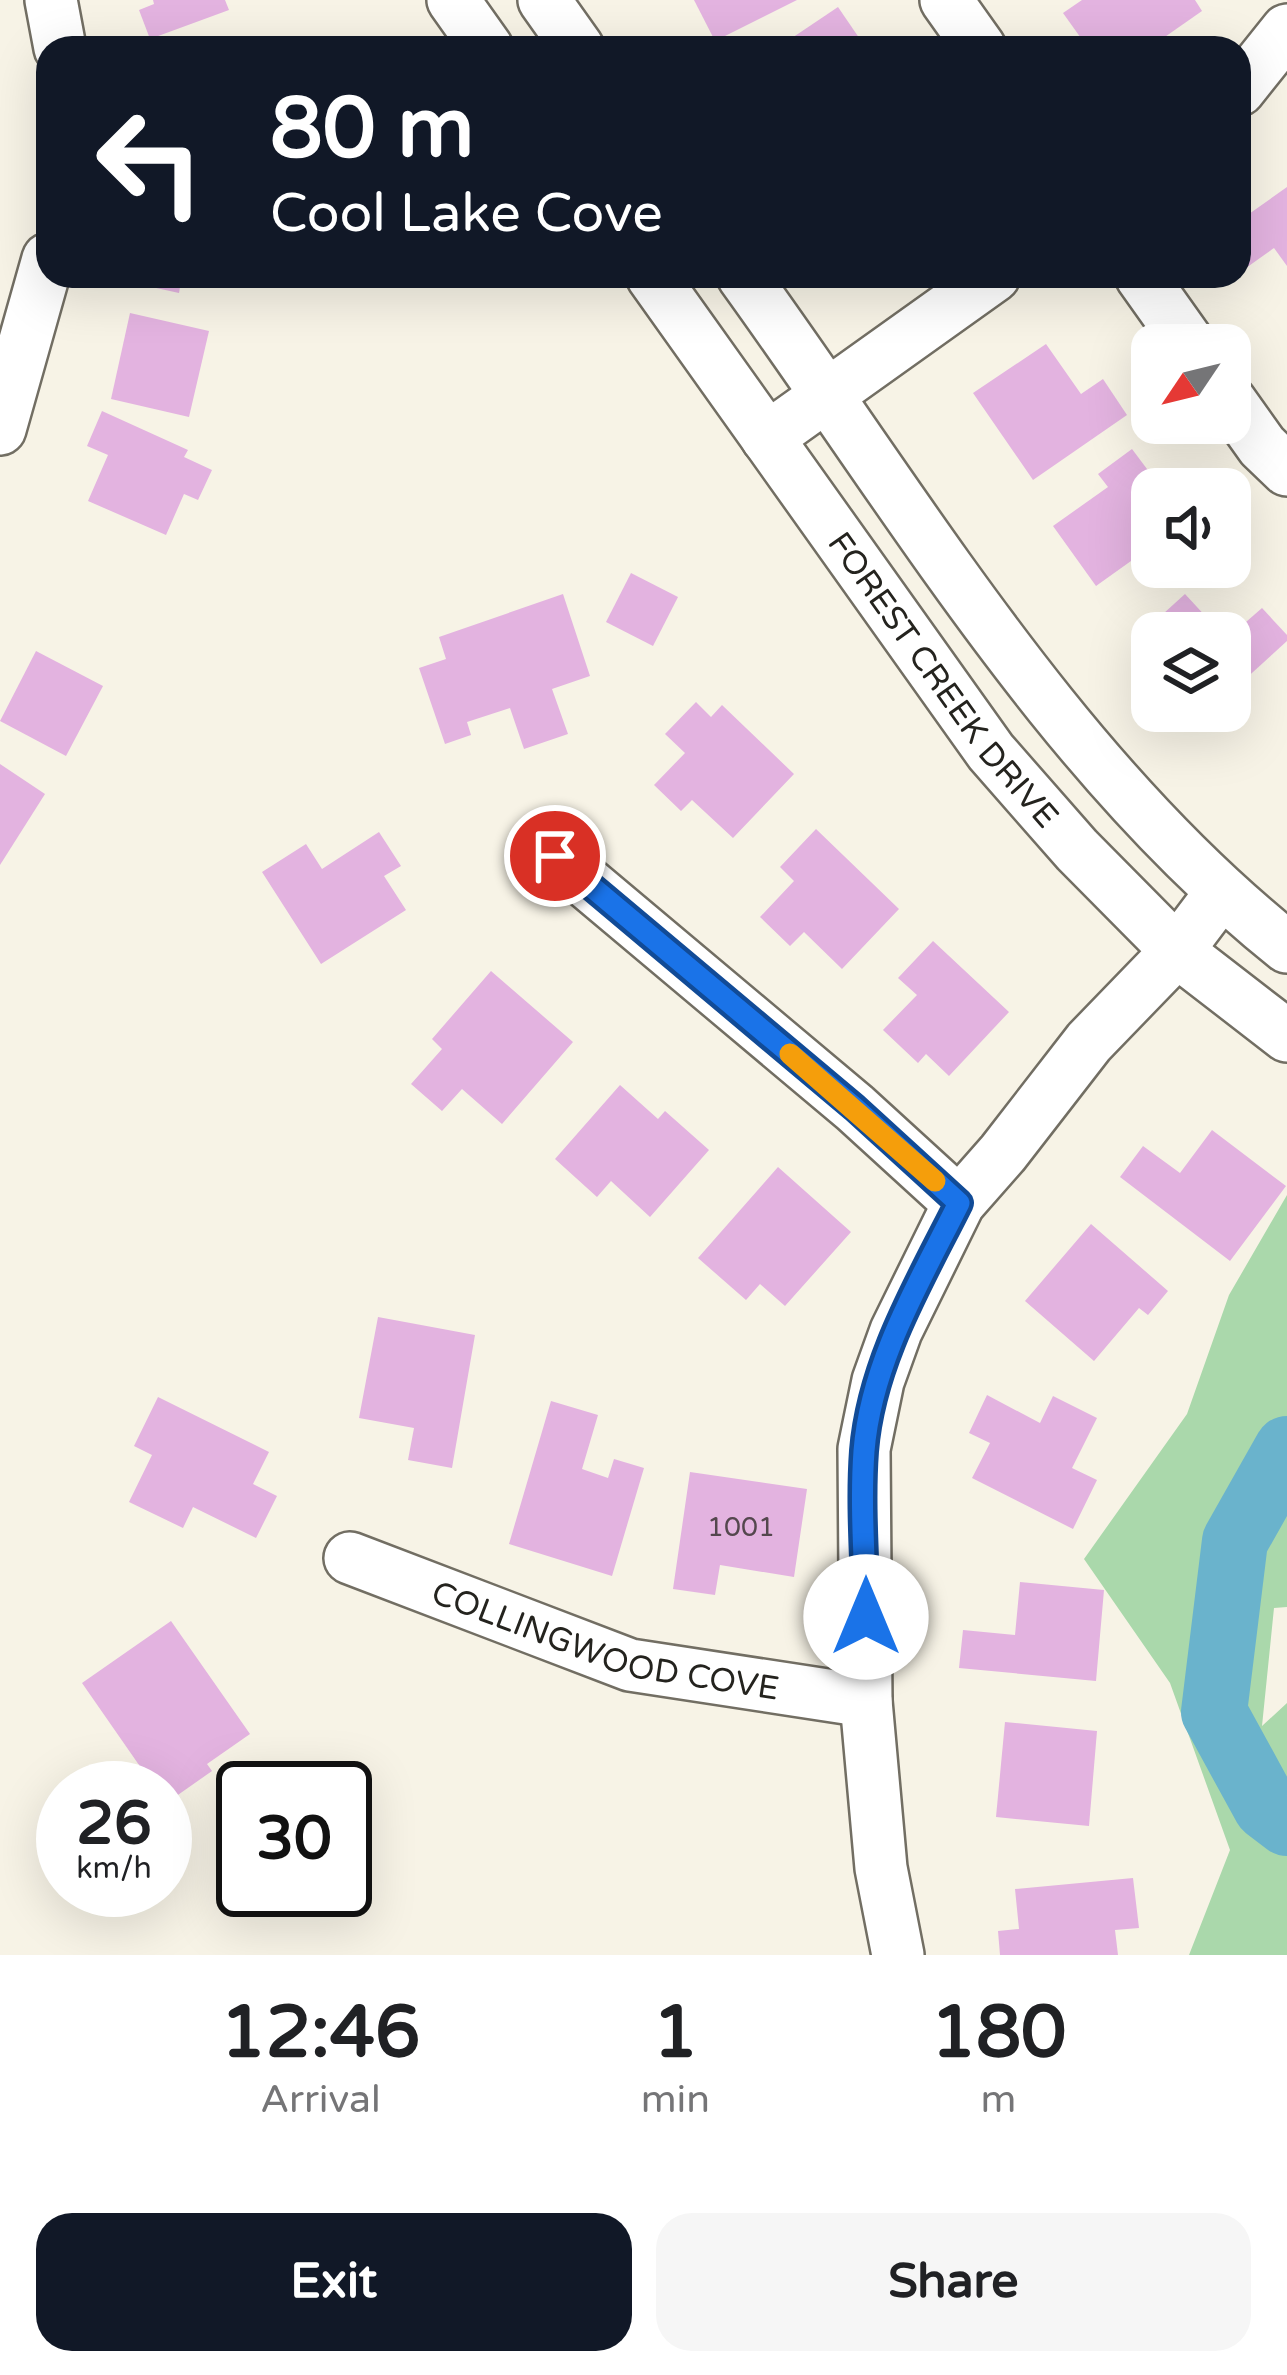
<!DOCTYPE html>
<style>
:root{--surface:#fff;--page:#f6f6f6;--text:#202124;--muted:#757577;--accent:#111827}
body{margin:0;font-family:"Varela Round",sans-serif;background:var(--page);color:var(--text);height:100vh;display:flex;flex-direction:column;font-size:45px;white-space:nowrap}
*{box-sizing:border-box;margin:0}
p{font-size:39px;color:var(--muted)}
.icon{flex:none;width:66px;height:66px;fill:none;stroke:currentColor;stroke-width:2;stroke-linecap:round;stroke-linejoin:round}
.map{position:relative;height:1955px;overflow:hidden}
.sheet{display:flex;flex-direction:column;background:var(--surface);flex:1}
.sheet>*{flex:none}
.banner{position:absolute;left:36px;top:36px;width:1215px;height:252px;border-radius:36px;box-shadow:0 12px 48px #0002;background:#111827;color:#fff;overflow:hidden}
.needle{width:78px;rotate:235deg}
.controls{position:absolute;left:1131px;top:324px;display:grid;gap:24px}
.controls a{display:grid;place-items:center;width:120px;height:120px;border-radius:24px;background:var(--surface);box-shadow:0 12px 48px #0002;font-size:60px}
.speed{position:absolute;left:36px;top:1761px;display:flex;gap:24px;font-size:60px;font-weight:700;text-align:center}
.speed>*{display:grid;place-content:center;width:156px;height:156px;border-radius:50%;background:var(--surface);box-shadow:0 12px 48px #0002;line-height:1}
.speed small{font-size:30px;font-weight:400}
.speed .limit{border:6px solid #111;border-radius:18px;background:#fff;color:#111}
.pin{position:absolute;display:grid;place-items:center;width:102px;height:102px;color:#fff;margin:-51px;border:6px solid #fff;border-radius:50%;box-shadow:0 3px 12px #0007}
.me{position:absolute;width:132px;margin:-66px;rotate:0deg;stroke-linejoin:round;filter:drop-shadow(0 0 9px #0008)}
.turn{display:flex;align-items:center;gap:42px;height:252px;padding:0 36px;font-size:54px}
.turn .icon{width:156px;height:156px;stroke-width:2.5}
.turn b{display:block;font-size:84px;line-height:102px}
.eta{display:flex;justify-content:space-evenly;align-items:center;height:204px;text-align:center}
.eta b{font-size:72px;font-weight:800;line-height:84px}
.cta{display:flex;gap:24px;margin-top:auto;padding:24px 36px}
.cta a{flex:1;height:138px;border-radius:36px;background:var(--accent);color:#fff;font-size:48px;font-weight:800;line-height:138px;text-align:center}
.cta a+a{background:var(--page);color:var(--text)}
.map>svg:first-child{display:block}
.green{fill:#aad8ab}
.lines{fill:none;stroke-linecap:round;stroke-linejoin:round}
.river{stroke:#6ab3cc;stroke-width:66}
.building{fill:#e3b3e0}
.minor-casing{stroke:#726e63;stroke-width:56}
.minor{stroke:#fff;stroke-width:51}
.route-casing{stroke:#114b97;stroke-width:30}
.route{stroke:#1a73e8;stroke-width:21}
.slow{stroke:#f59e0b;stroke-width:21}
.labels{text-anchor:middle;stroke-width:9;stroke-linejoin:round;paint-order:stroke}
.number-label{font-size:27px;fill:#54474e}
.street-label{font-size:33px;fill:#24231e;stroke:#fff}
</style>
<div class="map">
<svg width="1287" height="1955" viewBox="0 0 1287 1955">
<rect width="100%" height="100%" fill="#f7f3e6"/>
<path class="green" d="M1287 1195V1607L1274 1608 1262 1726 1287 1703V1955H1189L1230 1850 1170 1683 1084 1559 1187 1414 1229 1295Z"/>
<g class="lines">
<path class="river" d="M1287 1449 1235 1541 1214 1712 1266 1807 1287 1823"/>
</g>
<g class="building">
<path d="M153 0H225L229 10 150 39 139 10 154 4Z"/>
<path d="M694 0H797L715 41Z"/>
<path d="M1082 0H1195L1202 11 1149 48H1088L1063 13Z"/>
<path d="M838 7 866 48H777Z"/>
<path d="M1287 187V266L1274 248 1239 273V221Z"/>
<path d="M140 276H182L179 293 138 284Z"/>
<path d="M130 313 209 331 189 417 111 399Z"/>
<path d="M1046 344 1081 394 1103 379 1127 415 1033 480 973 393Z"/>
<path d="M102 411 188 450 184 457 212 470 198 500 184 494 166 535 88 501 108 455 87 446Z"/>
<path d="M1132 449 1162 489H1152V546L1096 586 1053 526 1108 487 1098 474Z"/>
<path d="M631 573 678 597 653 646 606 622Z"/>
<path d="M563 594 590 676 552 689 568 734 524 749 510 708 467 722 471 735 445 744 419 668 446 659 439 637Z"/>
<path d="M1185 594 1221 633H1152V667L1131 643Z"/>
<path d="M1262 608 1287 635V641L1230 693V636Z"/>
<path d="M36 651 103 686 66 756 0 721Z"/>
<path d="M696 702 711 717 722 705 794 774 733 838 692 800 681 811 654 785 685 753 665 734Z"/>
<path d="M0 764 45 794 0 865Z"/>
<path d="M816 829 899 909 842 969 804 932 790 946 760 917 794 881 780 867Z"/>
<path d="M379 832 401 866 384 876 406 910 321 964 262 872 306 844 322 869Z"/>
<path d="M933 941 1009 1012 949 1076 926 1054 918 1063 883 1030 917 995 898 978Z"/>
<path d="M491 971 573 1042 502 1124 462 1089 442 1111 411 1084 442 1049 432 1039Z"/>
<path d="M620 1085 658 1119 665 1111 709 1150 650 1217 611 1181 597 1197 555 1159Z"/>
<path d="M1212 1130 1286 1186 1230 1261 1120 1177 1143 1146 1180 1173Z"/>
<path d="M778 1167 851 1232 785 1306 760 1284 746 1300 698 1258Z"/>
<path d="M1091 1224 1168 1291 1148 1315 1139 1308 1094 1361 1025 1301Z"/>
<path d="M378 1317 475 1335 452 1468 408 1460 414 1428 359 1418Z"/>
<path d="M987 1395 1040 1423 1053 1396 1097 1418 1072 1468 1097 1480 1073 1529 972 1478 990 1443 969 1433Z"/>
<path d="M158 1397 269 1452 253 1484 277 1496 256 1538 193 1507 183 1528 129 1502 152 1455 134 1446Z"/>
<path d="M551 1401 598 1415 582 1469 608 1478 614 1459 644 1468 612 1576 509 1544Z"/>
<path d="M690 1472 807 1489 794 1577 720 1565 715 1595 673 1589Z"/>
<path d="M1020 1582 1104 1590 1096 1681 959 1668 963 1630 1015 1635Z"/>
<path d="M171 1621 250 1734 207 1764 212 1771 165 1804V1788H136L126 1774 139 1765 82 1683Z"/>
<path d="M1005 1722 1097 1731 1089 1826 996 1817Z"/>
<path d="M1133 1878 1139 1928 1115 1930 1118 1955H1000L998 1931 1019 1929 1015 1889Z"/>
</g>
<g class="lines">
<g class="minor-casing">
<g id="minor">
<path d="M51 0 60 48"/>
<path d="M453 0 487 48"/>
<path d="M544 0 578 48"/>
<path d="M946 0 980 48"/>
<path d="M1239 90 1287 30"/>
<path id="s1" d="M652 276 991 752 1077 850 1177 951 1287 1036"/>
<path d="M743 276C910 507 1062 768 1287 947"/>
<path d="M1141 276 1190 345"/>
<path d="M1230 401 1262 446 1287 470"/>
<path d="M0 429 48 259"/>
<path d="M767 438 994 276"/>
<path d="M555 856 855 1108 959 1203"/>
<path id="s2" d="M350 1558 630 1665 866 1701"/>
<path d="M898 1955 881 1868 866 1701 864 1449 878 1381 896 1331 959 1203 1003 1153 1089 1042 1177 951 1220 894"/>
</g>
</g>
<use href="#minor" class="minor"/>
</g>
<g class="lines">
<g class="route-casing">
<path id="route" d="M555 856 855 1108 959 1203C920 1281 871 1362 864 1451 860 1506 865 1563 866 1617"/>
</g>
<use href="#route" class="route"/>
<path class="slow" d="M790 1054 935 1181"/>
</g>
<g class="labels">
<g class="number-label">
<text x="741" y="1536">1001</text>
</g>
<g class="street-label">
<text dy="12" stroke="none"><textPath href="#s1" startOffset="498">FOREST CREEK DRIVE</textPath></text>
<text dy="12" stroke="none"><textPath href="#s2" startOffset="270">COLLINGWOOD COVE</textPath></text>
</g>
</g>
</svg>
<div class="controls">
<a><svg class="needle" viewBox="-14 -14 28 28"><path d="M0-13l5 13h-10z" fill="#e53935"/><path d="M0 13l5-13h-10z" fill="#757577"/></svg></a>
<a><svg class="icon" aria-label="sound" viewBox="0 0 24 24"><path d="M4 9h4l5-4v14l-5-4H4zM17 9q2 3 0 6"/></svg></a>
<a><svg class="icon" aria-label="layers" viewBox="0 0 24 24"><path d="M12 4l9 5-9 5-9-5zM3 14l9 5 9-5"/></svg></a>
</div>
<div class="speed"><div>26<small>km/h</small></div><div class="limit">30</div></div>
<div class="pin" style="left:555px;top:856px;background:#d93025"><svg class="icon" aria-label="arrive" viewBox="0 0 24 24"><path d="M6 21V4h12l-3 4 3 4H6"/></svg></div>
<svg class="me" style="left:866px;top:1617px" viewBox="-20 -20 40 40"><circle r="19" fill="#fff"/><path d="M0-13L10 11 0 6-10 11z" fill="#1a73e8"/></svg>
<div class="banner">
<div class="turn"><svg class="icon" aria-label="left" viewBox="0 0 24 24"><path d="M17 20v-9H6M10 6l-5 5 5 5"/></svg><div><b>80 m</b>Cool Lake Cove</div></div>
</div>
</div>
<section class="sheet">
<div class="eta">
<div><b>12:46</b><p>Arrival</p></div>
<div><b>1</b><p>min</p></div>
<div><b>180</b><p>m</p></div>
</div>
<div class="cta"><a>Exit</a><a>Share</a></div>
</section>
